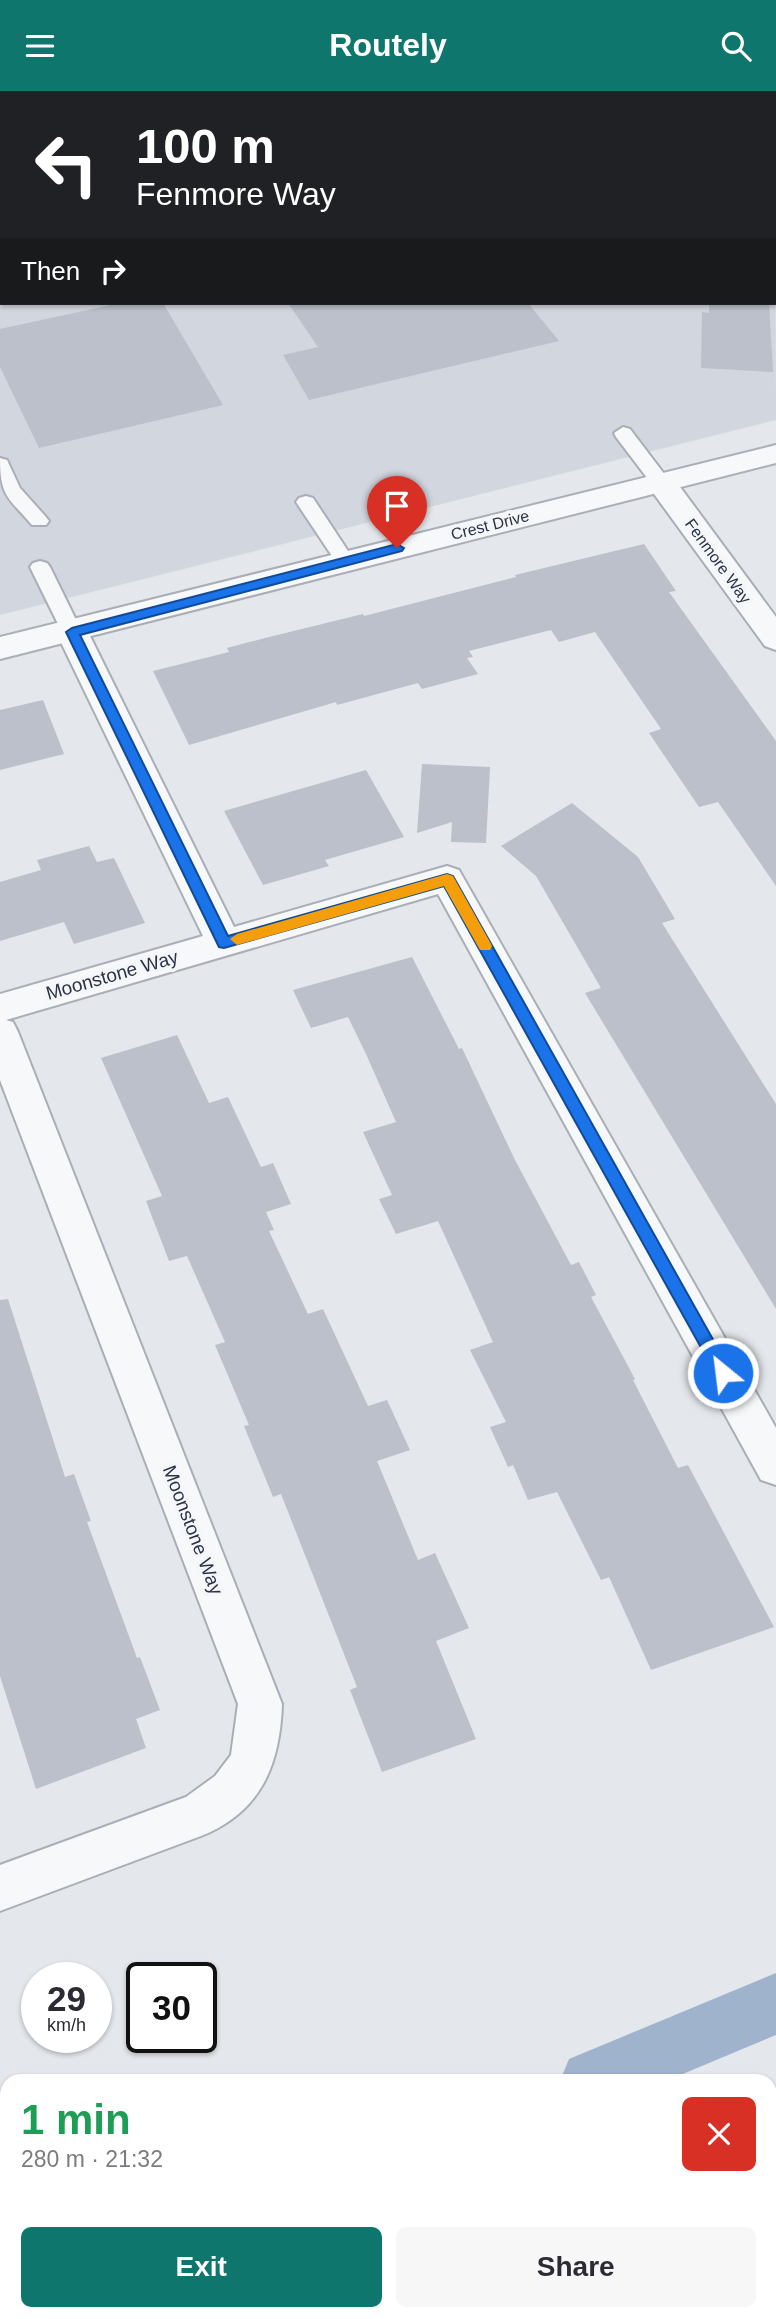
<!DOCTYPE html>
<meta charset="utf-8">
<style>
:root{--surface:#fff;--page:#f7f7f7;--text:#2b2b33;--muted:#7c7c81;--accent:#0f766e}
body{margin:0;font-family:Arial,sans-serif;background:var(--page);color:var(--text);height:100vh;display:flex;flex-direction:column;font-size:26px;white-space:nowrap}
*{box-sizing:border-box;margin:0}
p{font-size:23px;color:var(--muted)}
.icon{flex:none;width:38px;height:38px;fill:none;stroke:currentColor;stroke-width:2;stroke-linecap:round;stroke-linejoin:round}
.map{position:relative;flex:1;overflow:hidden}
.sheet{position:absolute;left:0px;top:1983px;width:777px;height:247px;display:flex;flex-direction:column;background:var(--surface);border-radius:21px 21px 0 0;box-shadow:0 2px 5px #0004}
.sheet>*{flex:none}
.guide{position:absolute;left:0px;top:0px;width:777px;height:214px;box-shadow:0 2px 5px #0004;background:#202124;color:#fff;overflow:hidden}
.speed{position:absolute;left:21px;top:1871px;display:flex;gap:14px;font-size:35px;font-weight:700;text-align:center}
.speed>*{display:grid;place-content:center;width:91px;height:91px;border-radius:50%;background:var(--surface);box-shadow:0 2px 5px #0004;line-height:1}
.speed small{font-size:18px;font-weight:400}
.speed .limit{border:4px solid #111;border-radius:10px;background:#fff;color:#111}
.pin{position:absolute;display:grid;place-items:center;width:60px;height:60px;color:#fff;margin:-72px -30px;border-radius:50% 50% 50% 0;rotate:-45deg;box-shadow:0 0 7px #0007}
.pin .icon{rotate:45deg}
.me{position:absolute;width:77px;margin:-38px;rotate:331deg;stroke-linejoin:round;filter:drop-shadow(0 0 5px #0008)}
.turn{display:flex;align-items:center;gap:24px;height:147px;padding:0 21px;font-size:32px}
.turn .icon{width:91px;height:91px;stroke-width:2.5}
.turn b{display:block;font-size:49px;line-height:60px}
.then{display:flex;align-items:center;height:66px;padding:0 21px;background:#0003;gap:14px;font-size:26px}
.round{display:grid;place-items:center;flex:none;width:74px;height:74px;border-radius:10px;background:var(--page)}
.headline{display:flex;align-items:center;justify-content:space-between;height:119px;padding:0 21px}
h1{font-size:42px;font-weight:800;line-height:52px;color:#1e9e55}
.action{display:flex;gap:14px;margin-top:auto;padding:14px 21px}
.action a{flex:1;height:80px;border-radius:10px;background:var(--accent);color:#fff;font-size:28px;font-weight:800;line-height:80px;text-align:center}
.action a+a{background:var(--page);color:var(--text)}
header{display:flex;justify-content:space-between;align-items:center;height:91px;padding:0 21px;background:var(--accent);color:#fff;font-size:32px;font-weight:800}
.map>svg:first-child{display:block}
.built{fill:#d2d6de}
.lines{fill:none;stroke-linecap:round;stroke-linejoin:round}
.canal{fill:#9fb4cc;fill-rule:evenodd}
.building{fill:#bbc0ca}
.service-casing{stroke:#a9aeb7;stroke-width:4}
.minor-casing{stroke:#a9aeb7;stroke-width:4}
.tertiary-casing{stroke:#a9aeb7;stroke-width:4}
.service{fill:#f7f8fa;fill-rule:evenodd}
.minor{fill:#f7f8fa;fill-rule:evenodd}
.tertiary{fill:#f7f8fa;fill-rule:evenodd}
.route{fill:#1a73e8;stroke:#114b97;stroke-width:2}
.slow{fill:#f59e0b}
.labels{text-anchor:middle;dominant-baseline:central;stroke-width:7;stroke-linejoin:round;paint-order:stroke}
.far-street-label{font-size:16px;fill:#2b3445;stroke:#f4f6f9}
.street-label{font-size:19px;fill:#2b3445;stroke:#f4f6f9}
</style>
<header><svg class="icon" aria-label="menu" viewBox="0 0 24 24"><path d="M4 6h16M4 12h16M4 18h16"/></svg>Routely<svg class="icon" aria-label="search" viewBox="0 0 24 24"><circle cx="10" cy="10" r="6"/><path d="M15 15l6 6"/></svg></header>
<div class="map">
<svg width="776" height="2228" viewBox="0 0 776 2228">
<rect width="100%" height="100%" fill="#e4e7ec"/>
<path class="built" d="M0 0 153 2H2V212H775V50L776 329 0 524Z
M205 0H497L499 2H197Z"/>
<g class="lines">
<path class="canal" d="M776 1882V1944L666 1990H560L569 1968Z
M7 2200V2222H66L63 2228H0V2203Z"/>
</g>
<path class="building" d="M120 212H163L223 314 39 357 0 276V238Z
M288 212H528L559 250 309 309 283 264 318 256Z
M709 212H769L773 281 701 277 702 221 709 222Z
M644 453 676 500 669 501 776 650V795L718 711 699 716 649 642 661 638 595 541 559 551 551 539 469 560 473 566 467 567 478 583 422 598 418 592 337 614 336 611 189 654 153 580 229 561 227 557 265 547 363 523 364 525 516 486 515 484Z
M43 609 64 663 0 679V619Z
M422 673 490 676 486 752 451 751 452 731 417 742Z
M366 679 404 746 325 769 329 775 263 794 224 720Z
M572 712 638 766 675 828 662 832 776 1013V1218L585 902 601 897 536 785 501 755Z
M89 755 97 771 114 767 145 832 74 853 64 831 0 850V791L41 779 37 769Z
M412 866 459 958 462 957 515 1069 571 1174 579 1171 596 1204 591 1206 635 1288 633 1289 678 1377 688 1374 774 1536 651 1579 609 1486 601 1489 557 1401 528 1409 513 1374 508 1376 490 1336 506 1331 470 1259 493 1251 438 1130 396 1143 379 1108 392 1104 363 1041 396 1031 366 963 348 926 311 937 293 899Z
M177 944 209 1012 228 1006 261 1076 273 1072 291 1113 266 1121 274 1139 269 1140 308 1223 323 1218 368 1315 387 1309 410 1359 377 1370 418 1469 435 1462 469 1537 436 1550 476 1648 382 1681 350 1599 357 1596 281 1403 273 1406 244 1335 249 1334 215 1254 225 1251 187 1165 169 1170 146 1110 162 1105 101 967Z
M8 1208 65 1386 74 1383 91 1430 87 1431 137 1567 140 1566 160 1619 136 1628 146 1657 36 1698 0 1585V1209Z"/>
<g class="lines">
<g class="service-casing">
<path id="service" d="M692 0H714L691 2Z
M775 80H776V91H775Z
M623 336 630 338 668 388 670 392 668 396H654L616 346 614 342Z
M0 367 7 369 20 397 46 426 49 430 46 434H32C8 406 0 406 0 367Z
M306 405 313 407 352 466 355 470 352 474H338L296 411 299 407Z
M40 470 47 472 50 476 82 541 79 546H65L62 541 30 476 33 472Z"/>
</g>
<g class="minor-casing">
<path id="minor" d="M765 0H776V10L775 2H763Z
M661 383 672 385 776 526V559L765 555 646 392 650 385Z
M72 531 83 534 88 541 234 836 447 775 459 779 776 1337V1394L761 1389 438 803 6 929 13 931 18 941 282 1613C280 1674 261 1721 201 1745L0 1820V1774L186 1706 215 1685 231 1664 238 1613 0 989V903L203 845 56 541 61 534Z"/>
</g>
<g class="tertiary-casing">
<path id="tertiary" d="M749 0H775L776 2H750Z
M776 354V372L0 568V546Z"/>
</g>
<use href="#service" class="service"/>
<use href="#minor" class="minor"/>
<use href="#tertiary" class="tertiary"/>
</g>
<path class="route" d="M397 453 404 457 402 460 80 544 228 845 447 783 453 785 729 1277 732 1282 729 1287H718L444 795 224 857 219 856 66 541 72 537Z"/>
<path class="slow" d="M447 783 453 785 490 851 492 855 490 859H480L444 795 237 854 230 848 237 843Z"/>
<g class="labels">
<g class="far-street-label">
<text transform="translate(490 434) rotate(-14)">Crest Drive</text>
<text transform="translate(718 470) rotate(54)">Fenmore Way</text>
</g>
<g class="street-label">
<text transform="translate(112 884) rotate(-16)">Moonstone Way</text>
<text transform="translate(193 1439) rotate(69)">Moonstone Way</text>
</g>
</g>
</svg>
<div class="speed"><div>29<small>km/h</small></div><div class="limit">30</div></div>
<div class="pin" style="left:397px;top:457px;background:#d93025"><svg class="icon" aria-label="arrive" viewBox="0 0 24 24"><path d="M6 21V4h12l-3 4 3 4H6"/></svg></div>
<svg class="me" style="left:723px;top:1282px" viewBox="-20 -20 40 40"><circle r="17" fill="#1a73e8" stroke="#fff" stroke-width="3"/><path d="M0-11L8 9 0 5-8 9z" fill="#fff"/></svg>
<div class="guide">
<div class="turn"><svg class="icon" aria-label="left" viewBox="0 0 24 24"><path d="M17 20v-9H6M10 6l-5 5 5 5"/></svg><div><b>100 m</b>Fenmore Way</div></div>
<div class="then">Then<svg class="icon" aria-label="right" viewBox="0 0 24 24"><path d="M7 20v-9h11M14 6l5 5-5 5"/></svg></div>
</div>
<section class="sheet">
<div class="headline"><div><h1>1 min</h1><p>280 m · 21:32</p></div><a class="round" style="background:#d93025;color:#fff"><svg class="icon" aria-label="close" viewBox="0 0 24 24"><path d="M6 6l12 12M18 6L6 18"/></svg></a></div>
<div class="action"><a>Exit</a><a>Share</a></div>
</section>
</div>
